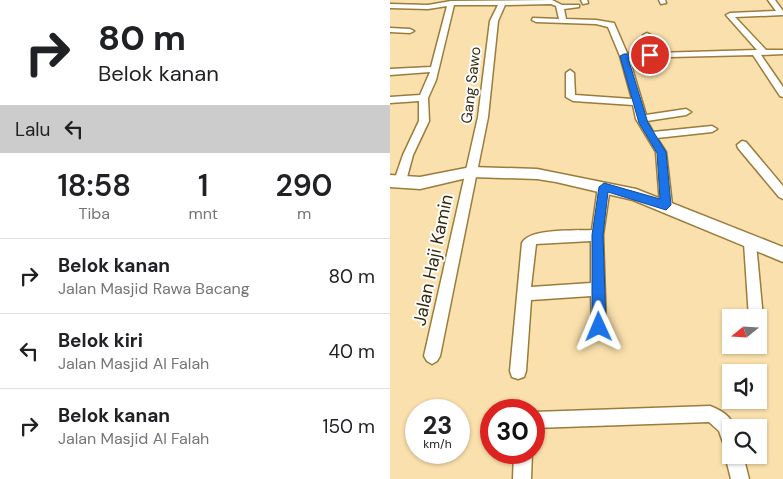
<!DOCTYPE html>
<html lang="id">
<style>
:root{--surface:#fff;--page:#f2f2f2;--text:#202124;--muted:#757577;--line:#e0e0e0}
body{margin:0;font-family:"DM Sans",sans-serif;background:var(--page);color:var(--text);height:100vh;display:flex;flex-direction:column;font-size:19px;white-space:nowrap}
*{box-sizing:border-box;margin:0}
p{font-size:16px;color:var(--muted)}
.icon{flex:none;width:28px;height:28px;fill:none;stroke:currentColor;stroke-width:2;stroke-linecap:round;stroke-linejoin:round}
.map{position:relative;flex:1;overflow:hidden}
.drawer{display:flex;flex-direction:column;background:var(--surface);width:390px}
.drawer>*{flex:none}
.top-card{background:#fff;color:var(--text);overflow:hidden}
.needle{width:32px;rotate:252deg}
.buttons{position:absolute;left:332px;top:309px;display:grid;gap:10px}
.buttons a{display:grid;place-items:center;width:45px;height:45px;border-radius:0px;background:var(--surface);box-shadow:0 1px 4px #0004;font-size:25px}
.speed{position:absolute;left:15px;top:399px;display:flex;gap:10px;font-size:25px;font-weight:700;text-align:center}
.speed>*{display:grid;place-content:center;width:65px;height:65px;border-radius:50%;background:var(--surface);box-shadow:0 1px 4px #0004;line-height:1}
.speed small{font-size:12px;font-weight:400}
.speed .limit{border:8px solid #d22;background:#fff;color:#111}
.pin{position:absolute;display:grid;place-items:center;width:42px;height:42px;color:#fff;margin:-21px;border:2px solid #fff;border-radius:50%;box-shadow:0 1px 5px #0007}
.me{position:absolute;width:55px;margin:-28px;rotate:359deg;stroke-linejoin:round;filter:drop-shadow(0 0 4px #0008)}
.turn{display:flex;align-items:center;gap:18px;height:105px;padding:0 15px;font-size:22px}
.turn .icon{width:65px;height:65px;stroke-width:2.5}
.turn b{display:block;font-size:35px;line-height:42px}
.then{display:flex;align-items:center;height:48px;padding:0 15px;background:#0003;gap:10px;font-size:19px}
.eta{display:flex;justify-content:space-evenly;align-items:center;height:85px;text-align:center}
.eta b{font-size:30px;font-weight:600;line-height:35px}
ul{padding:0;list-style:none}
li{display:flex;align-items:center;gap:15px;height:75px;padding:0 15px;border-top:1px solid var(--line)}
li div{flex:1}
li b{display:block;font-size:19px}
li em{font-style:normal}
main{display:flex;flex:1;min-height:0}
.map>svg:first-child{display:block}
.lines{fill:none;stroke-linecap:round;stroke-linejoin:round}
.minor-casing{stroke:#9a7c3b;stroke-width:3}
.tertiary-casing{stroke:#9a7c3b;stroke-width:3}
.minor{fill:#fff;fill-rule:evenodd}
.tertiary{fill:#fff;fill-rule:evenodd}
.route{fill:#1a73e8;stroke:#114b97}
.labels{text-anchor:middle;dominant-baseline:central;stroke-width:4;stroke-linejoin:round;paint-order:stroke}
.far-street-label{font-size:15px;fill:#35280d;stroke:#fff}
.street-label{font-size:18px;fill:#35280d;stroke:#fff}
</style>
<main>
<section class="drawer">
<div class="top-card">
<div class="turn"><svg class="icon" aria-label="right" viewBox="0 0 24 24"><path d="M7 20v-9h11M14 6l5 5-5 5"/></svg><div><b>80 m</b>Belok kanan</div></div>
<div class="then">Lalu<svg class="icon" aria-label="left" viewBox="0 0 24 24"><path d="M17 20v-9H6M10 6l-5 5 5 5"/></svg></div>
</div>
<div class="eta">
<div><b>18:58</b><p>Tiba</p></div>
<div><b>1</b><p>mnt</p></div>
<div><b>290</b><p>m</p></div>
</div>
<ul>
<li><svg class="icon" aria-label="right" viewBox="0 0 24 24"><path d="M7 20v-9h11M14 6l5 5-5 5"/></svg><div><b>Belok kanan</b><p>Jalan Masjid Rawa Bacang</p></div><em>80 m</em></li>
<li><svg class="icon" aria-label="left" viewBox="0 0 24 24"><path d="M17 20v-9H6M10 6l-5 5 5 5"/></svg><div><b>Belok kiri</b><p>Jalan Masjid Al Falah</p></div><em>40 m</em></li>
<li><svg class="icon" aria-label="right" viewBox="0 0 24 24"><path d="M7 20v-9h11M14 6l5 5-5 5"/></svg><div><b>Belok kanan</b><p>Jalan Masjid Al Falah</p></div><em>150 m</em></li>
</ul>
</section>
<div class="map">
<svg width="393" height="479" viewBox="0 0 393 479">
<rect width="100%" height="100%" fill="#fae0ac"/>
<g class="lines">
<g class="minor-casing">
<path id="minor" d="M162 0 172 5H189V7L174 9 176 19 206 20 224 23 237 53H257L253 35 257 33 261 35 265 53 367 50 336 15 340 13 386 11 378 0H385L393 11V15L345 17 376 50H393V54L371 55 393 87V97L390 96 363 55 239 58 256 115 296 109 301 112 296 115 257 121 263 132 322 126 327 129 322 132 267 138 276 152 282 205 280 208H272L270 205 266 152 246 119 243 105 183 101 176 97V73L180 70 184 73 185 95 242 99 230 56 218 27 206 24 146 22 142 20 143 18 169 19 166 6 161 4 115 5 108 21 98 117 50 356 47 361 42 364 37 361 34 356 88 117 100 21 108 5H64L46 80 38 98 39 121 23 155 16 181 10 185 4 181 13 155 29 121V101L0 103V97L30 95 40 72 0 75V69L41 67 57 6 38 9 0 8V4L38 5 61 1Z
M191 0H197L198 3 193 4Z
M269 0H275L276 3 271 4Z
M0 28 20 29 24 31 20 33 0 32Z
M352 141 356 142 393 186V199L389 197 348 148 347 145Z
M214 183 220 187 213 235 216 327 214 332 209 334 204 332 202 327 201 296 141 300 136 371 134 377 128 379 122 377 120 371 132 243C139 228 186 231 202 230L208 187ZM201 241V283L141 287 146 244Z
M360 238 364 239 366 243 373 318 369 324V318H359L354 243 356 239Z
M320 406C332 411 340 415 345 428H341V455H353L359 479H341L335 455 338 449 335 448 329 431 319 422 144 428V412Z
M124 452H142L141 479H123Z"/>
</g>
<g class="tertiary-casing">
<path id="tertiary" d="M81 167 147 169 246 189 393 247V262L243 200 166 182 147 179 81 177 30 189 0 187V175L30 177Z"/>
</g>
<use href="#minor" class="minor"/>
<use href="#tertiary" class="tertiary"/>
</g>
<path class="route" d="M260 53 263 54V57L238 58 258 123 276 152 281 205 276 210 218 192 213 235 216 327 214 332 209 334 204 332 202 327V235L209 187 214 183 270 199 267 153 249 123 230 56 234 54Z"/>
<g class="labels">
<g class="far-street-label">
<text transform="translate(81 85) rotate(-83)">Gang Sawo</text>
</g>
<g class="street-label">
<text transform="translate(43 260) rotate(-78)">Jalan Haji Kamin</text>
</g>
</g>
</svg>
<div class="buttons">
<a><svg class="needle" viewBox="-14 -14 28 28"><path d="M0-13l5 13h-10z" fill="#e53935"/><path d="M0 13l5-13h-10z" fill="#757577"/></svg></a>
<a><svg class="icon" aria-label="sound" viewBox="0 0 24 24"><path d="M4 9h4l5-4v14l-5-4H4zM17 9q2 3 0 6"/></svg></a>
<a><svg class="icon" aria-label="search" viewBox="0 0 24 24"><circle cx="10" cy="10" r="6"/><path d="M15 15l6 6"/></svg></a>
</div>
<div class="speed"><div>23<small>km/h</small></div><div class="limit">30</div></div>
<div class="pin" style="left:260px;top:55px;background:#d93025"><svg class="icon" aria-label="arrive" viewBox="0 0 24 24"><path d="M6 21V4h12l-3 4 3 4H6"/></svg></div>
<svg class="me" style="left:209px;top:327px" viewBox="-20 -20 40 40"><path d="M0-17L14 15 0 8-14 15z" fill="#1a73e8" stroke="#fff" stroke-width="4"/></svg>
</div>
</main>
